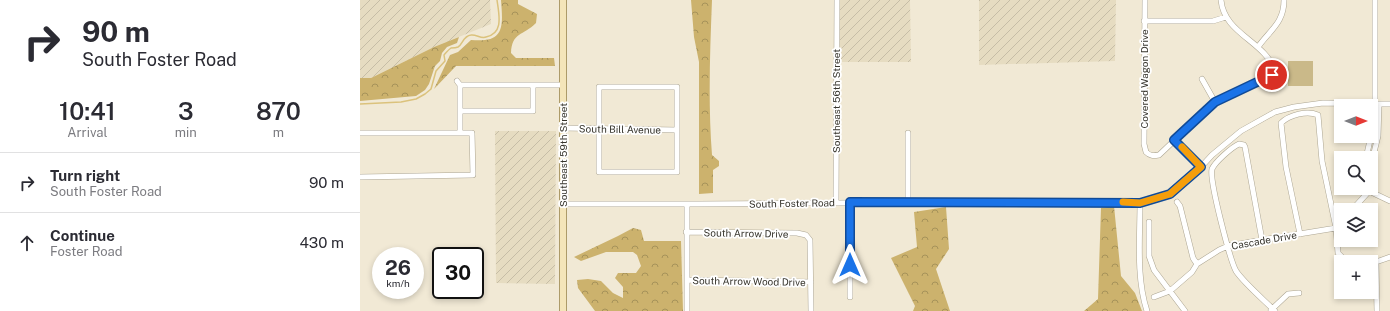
<!DOCTYPE html>
<style>
:root{--surface:#fff;--page:#f7f7f7;--text:#2b2b33;--muted:#7c7c81;--line:#e1e1e2}
body{margin:0;font-family:"Public Sans",sans-serif;background:var(--page);color:var(--text);height:100vh;display:flex;flex-direction:column;font-size:15px;white-space:nowrap}
*{box-sizing:border-box;margin:0}
p{font-size:13px;color:var(--muted)}
.icon{flex:none;width:22px;height:22px;fill:none;stroke:currentColor;stroke-width:2;stroke-linecap:round;stroke-linejoin:round}
.map{position:relative;flex:1;overflow:hidden}
.panel{display:flex;flex-direction:column;background:var(--surface);width:360px}
.panel>*{flex:none}
.hud{background:#fff;color:var(--text);overflow:hidden}
.needle{width:26px;rotate:90deg}
.controls{position:absolute;left:974px;top:99px;display:grid;gap:8px}
.controls a{display:grid;place-items:center;width:44px;height:44px;border-radius:0px;background:var(--surface);box-shadow:0 2px 6px #0003;font-size:20px}
.speed{position:absolute;left:12px;top:247px;display:flex;gap:8px;font-size:20px;font-weight:700;text-align:center}
.speed>*{display:grid;place-content:center;width:52px;height:52px;border-radius:50%;background:var(--surface);box-shadow:0 2px 6px #0003;line-height:1}
.speed small{font-size:10px;font-weight:400}
.speed .limit{border:2px solid #111;border-radius:6px;background:#fff;color:#111}
.pin{position:absolute;display:grid;place-items:center;width:34px;height:34px;color:#fff;margin:-17px;border:2px solid #fff;border-radius:50%;box-shadow:0 1px 4px #0007}
.me{position:absolute;width:44px;margin:-22px;rotate:0deg;stroke-linejoin:round;filter:drop-shadow(0 0 3px #0008)}
.turn{display:flex;align-items:center;gap:14px;height:84px;padding:0 16px;font-size:18px}
.turn .icon{width:52px;height:52px;stroke-width:2.5}
.turn b{display:block;font-size:28px;line-height:34px}
.eta{display:flex;justify-content:space-evenly;align-items:center;height:68px;text-align:center}
.eta b{font-size:24px;font-weight:600;line-height:28px}
ul{padding:0;list-style:none}
li{display:flex;align-items:center;gap:12px;height:60px;padding:0 16px;border-top:1px solid var(--line)}
li div{flex:1}
li b{display:block;font-size:15px}
li em{font-style:normal}
main{display:flex;flex:1;min-height:0}
.map>svg:first-child{display:block}
.industrial{fill:url(#industrial-furrows)}
.grass{fill:#cab989}
.forest{fill:url(#forest-crowns)}
.lines{fill:none;stroke-linecap:round;stroke-linejoin:round}
.stream{stroke:#dbc27c;stroke-width:1.5}
.minor-casing{stroke:#aca592;stroke-width:6}
.major-casing{stroke:#ad9b69;stroke-width:8}
.minor{stroke:#fff;stroke-width:5}
.major{stroke:#f4e5b9;stroke-width:6}
.route-casing{stroke:#114b97;stroke-width:10}
.route{stroke:#1a73e8;stroke-width:7}
.slow{stroke:#f59e0b;stroke-width:7}
.labels{text-anchor:middle;dominant-baseline:central;stroke-width:3.5;stroke-linejoin:round;paint-order:stroke}
.street-label{font-size:10px;fill:#36342c;stroke:#fff}
</style>
<main>
<section class="panel">
<div class="hud">
<div class="turn"><svg class="icon" aria-label="right" viewBox="0 0 24 24"><path d="M7 20v-9h11M14 6l5 5-5 5"/></svg><div><b>90 m</b>South Foster Road</div></div>
</div>
<div class="eta">
<div><b>10:41</b><p>Arrival</p></div>
<div><b>3</b><p>min</p></div>
<div><b>870</b><p>m</p></div>
</div>
<ul>
<li><svg class="icon" aria-label="right" viewBox="0 0 24 24"><path d="M7 20v-9h11M14 6l5 5-5 5"/></svg><div><b>Turn right</b><p>South Foster Road</p></div><em>90 m</em></li>
<li><svg class="icon" aria-label="ahead" viewBox="0 0 24 24"><path d="M12 20V5M6 11l6-6 6 6"/></svg><div><b>Continue</b><p>Foster Road</p></div><em>430 m</em></li>
</ul>
</section>
<div class="map">
<svg width="1030" height="311" viewBox="0 0 1030 311">
<defs>
<pattern id="industrial-furrows" width="10" height="10" patternUnits="userSpaceOnUse"><rect width="10" height="10" fill="#e6dcc1"/><path d="M-1 1l2-2M0 10L10 0M9 11l2-2" fill="none" stroke="#c6bda6"/></pattern>
<pattern id="forest-crowns" width="20" height="18" patternUnits="userSpaceOnUse"><rect width="20" height="18" fill="#ccb26d"/><path d="M2 6a3 3 0 1 1 6 0M12 15a3 3 0 1 1 6 0" fill="none" stroke="#a6925a"/></pattern>
</defs>
<rect width="100%" height="100%" fill="#f1e9d5"/>
<path class="industrial" d="M0 0H130L131 24 74 47 11 78H0Z
M480 0H550L551 62H480Z
M619 0H756L755 61 619 65Z
M135 131H196L195 284 136 283Z"/>
<path class="grass" d="M928 61H953V86H928Z"/>
<path class="forest" d="M141 0H158V4L177 14 176 23C163 36 152 32 151 53L156 58H194L195 66H96L74 89 90 55 98 52 111 40C145 43 143 27 141 0Z
M331 0H352C350 52 348 103 352 155L359 161V166L353 170V193L339 194V62L334 37Z
M99 37 97 43 87 47 82 53 80 61 75 66 69 84 65 90 56 96 0 101V78H11L74 47Z
M754 206 761 276 775 293 782 311H724L738 299 741 208Z
M586 207 589 249 576 269 590 311H553L555 306 531 258 557 247 554 212Z
M273 228 281 230 284 241H321L323 311H235L218 288 217 280 228 279 241 281 253 293 263 298V287L255 278 258 273H276L281 266 277 255 273 252H246L221 261 214 257 258 236Z"/>
<g class="lines">
<path class="stream" d="M0 104 41 102 56 99 65 94 71 89 76 71 85 61 84 55C86 53 88 50 91 48 93 48 96 48 98 47 103 44 103 36 111 35 116 34 121 39 126 37 144 33 139 15 137 0"/>
<g class="minor-casing">
<path id="minor" d="M785 0 784 144 786 152C790 156 793 156 799 155L855 102 913 75 915 71C905 41 864 34 861 0
M1015 0V104
M784 21H853L866 17
M898 47C910 30 924 23 924 0
M842 79 855 102
M97 81 100 85H203
M100 85V133
M239 87H317V172H239Z
M100 111H173V85
M203 128 317 130
M0 133H112L113 175 0 177
M548 133V203
M1011 135 1012 103
M814 140 841 167
M1006 158 1011 136
M1011 165 1018 136 1019 104
M1005 188 1009 191 1030 201
M476 202 477 0
M490 202V297
M817 202 820 206 833 258 837 264
M780 203C780 237 776 278 787 311
M203 204C396 205 588 200 780 203L810 194 841 167 852 155 881 131 915 112 934 107 963 103 1030 104
M327 205V311
M992 210 1012 188 1011 179
M789 222V256L794 270 825 311
M326 232 437 233 446 235 450 240 451 311
M940 234 926 167 921 123C929 115 947 110 958 115L962 161 976 228 978 253 983 258 1016 262 1030 257
M902 240 885 147 884 145 879 144C872 147 855 162 852 169 849 180 870 260 876 271 884 283 904 300 915 311
M1016 262 1017 311
M327 280 451 282
M794 297 810 291 832 272 837 264 859 250 868 246 902 240 976 228 981 223
M911 310 928 294 939 293"/>
</g>
<g class="major-casing">
<path id="major" d="M203 0V311"/>
</g>
<use href="#minor" class="minor"/>
<use href="#major" class="major"/>
</g>
<g class="lines">
<g class="route-casing">
<path id="route" d="M490 265V202L780 203 810 194 841 167 814 140 855 102 912 75"/>
</g>
<use href="#route" class="route"/>
<path class="slow" d="M763 202 780 203 810 194 841 167 822 147"/>
</g>
<g class="labels">
<g class="street-label">
<text transform="translate(784 79) rotate(-90)">Covered Wagon Drive</text>
<text transform="translate(476 101) rotate(-90)">Southeast 56th Street</text>
<text transform="translate(260 129) rotate(1)">South Bill Avenue</text>
<text transform="translate(203 155) rotate(-90)">Southeast 59th Street</text>
<text transform="translate(432 203) rotate(-1)">South Foster Road</text>
<text transform="translate(386 233) rotate(1)">South Arrow Drive</text>
<text transform="translate(904 240) rotate(-10)">Cascade Drive</text>
<text transform="translate(389 281) rotate(1)">South Arrow Wood Drive</text>
</g>
</g>
</svg>
<div class="controls">
<a><svg class="needle" viewBox="-14 -14 28 28"><path d="M0-13l5 13h-10z" fill="#e53935"/><path d="M0 13l5-13h-10z" fill="#7c7c81"/></svg></a>
<a><svg class="icon" aria-label="search" viewBox="0 0 24 24"><circle cx="10" cy="10" r="6"/><path d="M15 15l6 6"/></svg></a>
<a><svg class="icon" aria-label="layers" viewBox="0 0 24 24"><path d="M12 4l9 5-9 5-9-5zM3 14l9 5 9-5"/></svg></a>
<a>+</a>
</div>
<div class="speed"><div>26<small>km/h</small></div><div class="limit">30</div></div>
<div class="pin" style="left:912px;top:75px;background:#d93025"><svg class="icon" aria-label="arrive" viewBox="0 0 24 24"><path d="M6 21V4h12l-3 4 3 4H6"/></svg></div>
<svg class="me" style="left:490px;top:265px" viewBox="-20 -20 40 40"><path d="M0-17L14 15 0 8-14 15z" fill="#1a73e8" stroke="#fff" stroke-width="4"/></svg>
</div>
</main>
